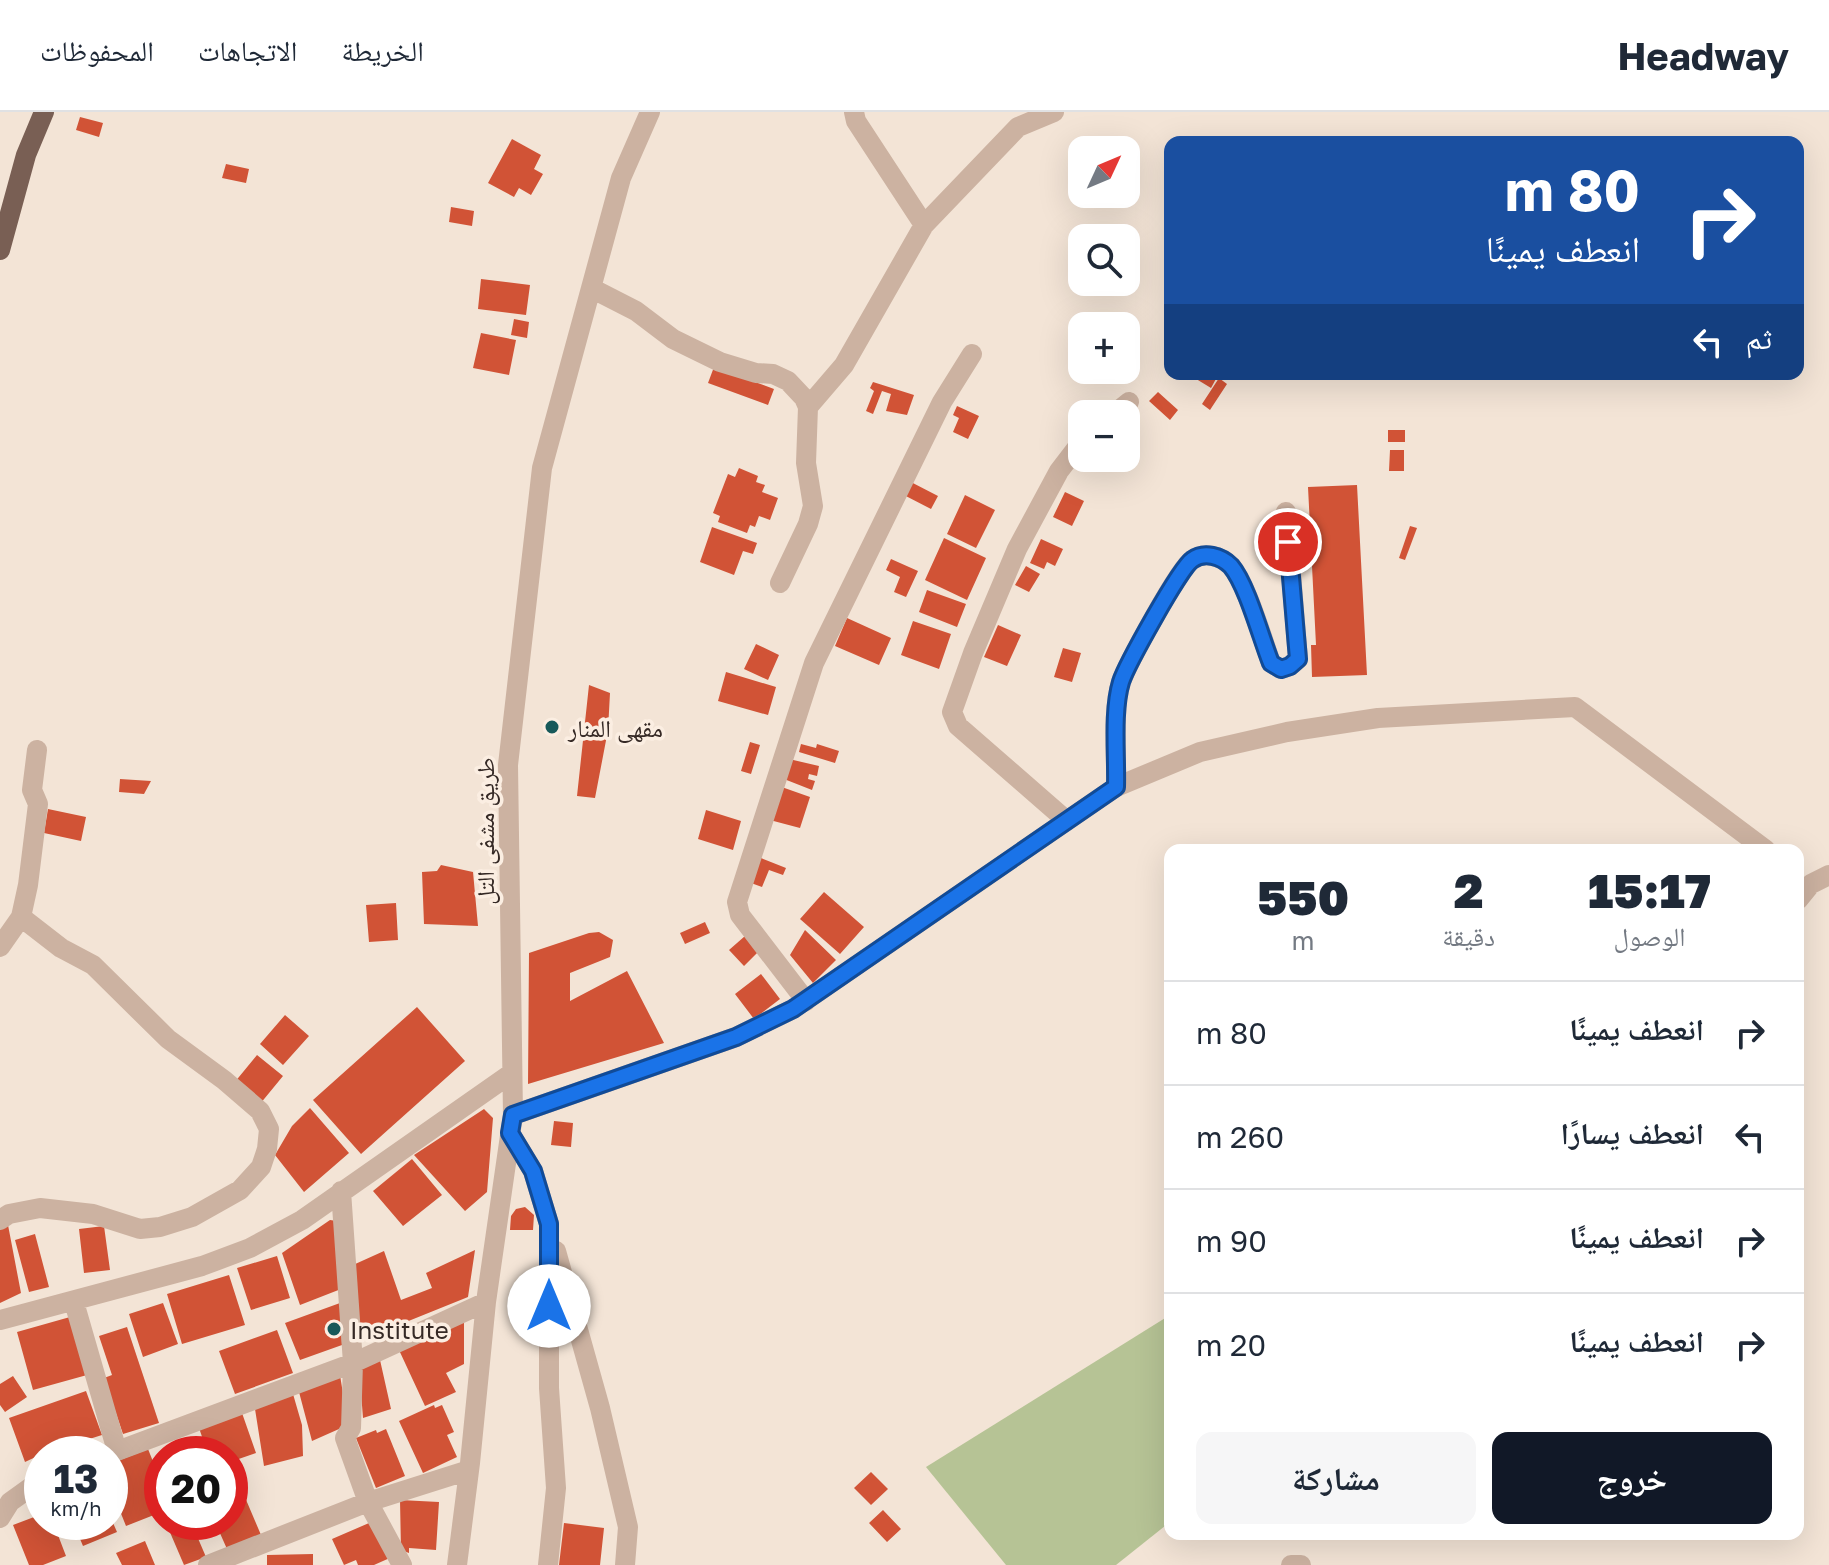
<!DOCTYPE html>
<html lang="ar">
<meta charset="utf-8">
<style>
:root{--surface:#fff;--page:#f6f6f7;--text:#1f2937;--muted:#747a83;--line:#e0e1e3;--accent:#111827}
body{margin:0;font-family:"Golos Text","Noto Naskh Arabic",sans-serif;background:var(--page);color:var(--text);direction:rtl;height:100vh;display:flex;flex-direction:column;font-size:30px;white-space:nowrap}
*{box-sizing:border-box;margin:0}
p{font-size:26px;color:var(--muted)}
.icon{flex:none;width:44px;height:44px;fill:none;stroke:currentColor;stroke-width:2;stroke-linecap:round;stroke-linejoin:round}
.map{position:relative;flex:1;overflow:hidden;direction:ltr}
.panel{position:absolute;left:1164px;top:732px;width:640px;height:696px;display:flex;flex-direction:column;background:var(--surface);border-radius:16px;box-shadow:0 8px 32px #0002;direction:rtl}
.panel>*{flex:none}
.banner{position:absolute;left:1164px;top:24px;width:640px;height:244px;border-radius:16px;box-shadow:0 8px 32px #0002;direction:rtl;background:#1a4fa0;color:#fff;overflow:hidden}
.needle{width:52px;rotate:46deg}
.tools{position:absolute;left:1068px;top:24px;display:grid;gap:16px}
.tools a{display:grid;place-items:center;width:72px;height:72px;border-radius:16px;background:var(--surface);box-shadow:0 8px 32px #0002;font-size:40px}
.speed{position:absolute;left:24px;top:1324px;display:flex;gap:16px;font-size:40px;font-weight:700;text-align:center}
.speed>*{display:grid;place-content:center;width:104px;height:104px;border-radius:50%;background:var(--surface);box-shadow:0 8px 32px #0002;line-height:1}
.speed small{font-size:20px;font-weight:400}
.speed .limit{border:12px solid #d22;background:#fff;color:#111}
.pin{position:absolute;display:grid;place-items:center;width:68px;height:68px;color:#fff;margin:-34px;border:4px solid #fff;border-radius:50%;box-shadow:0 2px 8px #0007}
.me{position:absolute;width:88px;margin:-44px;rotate:0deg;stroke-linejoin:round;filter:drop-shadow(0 0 6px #0008)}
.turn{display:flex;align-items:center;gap:28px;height:168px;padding:0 32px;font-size:36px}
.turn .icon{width:104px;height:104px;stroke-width:2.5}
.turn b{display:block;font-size:56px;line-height:68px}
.then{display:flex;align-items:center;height:76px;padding:0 32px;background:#0003;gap:16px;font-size:30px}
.eta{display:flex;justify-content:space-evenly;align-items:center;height:136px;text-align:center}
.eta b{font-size:48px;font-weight:800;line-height:56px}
.cta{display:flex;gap:16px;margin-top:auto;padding:16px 32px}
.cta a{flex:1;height:92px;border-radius:16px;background:var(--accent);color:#fff;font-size:32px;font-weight:800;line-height:92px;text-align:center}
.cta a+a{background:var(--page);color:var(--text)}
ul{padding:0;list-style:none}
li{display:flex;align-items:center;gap:24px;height:104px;padding:0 32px;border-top:2px solid var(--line)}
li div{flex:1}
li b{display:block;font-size:30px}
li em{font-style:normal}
header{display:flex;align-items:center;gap:48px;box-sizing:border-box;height:112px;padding:0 40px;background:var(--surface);border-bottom:2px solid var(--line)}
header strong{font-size:38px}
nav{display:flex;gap:44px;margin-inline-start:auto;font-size:28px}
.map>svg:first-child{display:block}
.green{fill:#b6c395}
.building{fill:#d15336}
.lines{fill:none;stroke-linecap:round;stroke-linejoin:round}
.minor{stroke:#ccb2a1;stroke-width:20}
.major{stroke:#795f54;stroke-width:20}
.route-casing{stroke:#114b97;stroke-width:20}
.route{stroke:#1a73e8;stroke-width:14}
.poi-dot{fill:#17595a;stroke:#fbeee2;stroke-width:3}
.labels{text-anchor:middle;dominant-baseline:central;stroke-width:7;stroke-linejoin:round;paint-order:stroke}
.poi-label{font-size:24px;fill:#352925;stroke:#fbeee2;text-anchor:start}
.street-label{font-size:24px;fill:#352925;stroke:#fbeee2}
</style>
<header>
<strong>Headway</strong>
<nav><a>الخريطة</a><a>الاتجاهات</a><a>المحفوظات</a></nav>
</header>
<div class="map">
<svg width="1829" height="1453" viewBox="0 0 1829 1453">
<rect width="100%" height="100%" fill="#f3e4d6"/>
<path class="green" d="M1170 1203V1410L1116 1453H1006L926 1355Z"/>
<path class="building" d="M80 5 103 11 99 25 76 18Z
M512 27 541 43 534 57 543 62 531 83 519 76 514 85 488 71Z
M226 52 249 57 246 71 222 66Z
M451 95 474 99 472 114 449 110Z
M481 167 530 173 526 203 478 197Z
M514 207 529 210 527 226 511 223Z
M481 221 516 228 509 263 473 256Z
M714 255 774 277 768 293 708 271Z
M1188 262H1213L1217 265 1211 276Z
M1219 266 1227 272 1210 298 1202 292Z
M873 270 914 283 907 303 886 299 891 282 882 279 873 302 866 299 874 279 870 276Z
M1158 280 1178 298 1170 308 1149 289Z
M957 294 979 304 968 327 953 320 959 306 953 303Z
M1388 318H1405V330H1388Z
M1390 338H1404V359H1389Z
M739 356 758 364 756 370 765 373 762 380 778 386 770 408 759 404 755 415 750 413 747 421 718 410 720 404 713 401 728 362 735 365Z
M907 368 938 384 931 397 900 381Z
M1357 373 1367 563 1312 565 1311 533H1316L1308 375Z
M1065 380 1084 389 1072 414 1053 405Z
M965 383 995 398 976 436 947 422Z
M1410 414 1417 416 1405 448 1399 446Z
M712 415 757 431 753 442 743 439 734 463 700 450Z
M944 426 986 446 967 488 925 468Z
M1041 427 1063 437 1055 454 1047 450 1044 457 1030 451Z
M891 447 918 459 906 485 894 480 900 465 886 458Z
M1026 454 1040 462 1029 480 1015 473Z
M927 478 966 492 957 515 919 500Z
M847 506 891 526 879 553 835 534Z
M913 509 951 522 939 557 901 543Z
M998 513 1021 523 1007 554 984 545Z
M756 532 779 543 768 568 744 557Z
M1063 536 1081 541 1072 570 1054 565Z
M726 560 776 575 768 603 718 589Z
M589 573 610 581 608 618 595 686 577 684Z
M750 630 760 633 751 662 741 659Z
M801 632 816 636 817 632 839 639 835 651 799 640Z
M789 647 819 654 817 664 809 662 808 667 815 669 812 678 784 667Z
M120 667 151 669 144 682 119 680Z
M776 673 810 685 800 716 766 707Z
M48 697 86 705 81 729 44 721Z
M706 698 741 709 733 738 698 727Z
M761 746 786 756 783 763 769 758 762 775 751 771Z
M441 753 473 760 478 814 424 812 422 760 437 759Z
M824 780 864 815 840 842 800 807Z
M396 791 398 828 369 830 366 793Z
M705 810 710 821 685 832 680 821Z
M805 818 836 848 813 871 790 843Z
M599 820 613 828 610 845 570 861V889L627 859 664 931 528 972 529 841 589 821Z
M745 824 759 839 744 854 729 838Z
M761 862 780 887 754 907 735 882Z
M417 895 465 949 361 1042 313 988Z
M285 903 309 924 283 953 260 932Z
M257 943 283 964 260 992 234 971Z
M310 996 349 1041 304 1080 275 1043 292 1014Z
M484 997 493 1006 487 1080 465 1099 414 1043Z
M554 1009 573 1011 571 1035 551 1033Z
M412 1047 442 1083 403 1114 373 1079Z
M525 1095 534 1103 533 1118H510L511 1104 516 1097Z
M330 1108 343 1110 341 1177 300 1193 282 1141Z
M8 1113 21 1181 0 1191V1118Z
M104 1114 110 1158 84 1161 79 1117Z
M35 1122 49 1175 29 1180 15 1128Z
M475 1138 468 1185 354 1231 353 1153 384 1139 401 1188 432 1176 426 1161Z
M277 1144 290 1186 251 1198 237 1156Z
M229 1163 245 1213 182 1232 167 1182Z
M163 1191 178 1232 143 1245 129 1202Z
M340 1191 342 1233 300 1248 285 1211Z
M70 1205 87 1263 33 1278 17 1220Z
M464 1209V1252L446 1261 456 1280 425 1294 399 1238Z
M127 1215 159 1311 123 1322 104 1266 112 1263 99 1224Z
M277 1218 293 1261 235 1282 219 1239Z
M380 1248 391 1297 363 1306 359 1255Z
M340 1263 348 1313 312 1329 299 1280Z
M13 1264 27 1285 5 1300 0 1293V1272Z
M86 1279 102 1323 42 1342 25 1350 9 1306Z
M293 1282 302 1313 303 1344 264 1354 255 1297Z
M434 1293 435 1296 442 1293 454 1320 447 1323 457 1345 423 1361 399 1309Z
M242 1301 256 1341 230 1350V1342H208L199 1316Z
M386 1317 405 1364 376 1376 356 1326 376 1318 377 1321Z
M187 1331 190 1342H162V1340Z
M148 1337 162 1372V1388L155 1391 159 1401 126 1414 110 1374V1352Z
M871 1360 888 1377 871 1393 854 1376Z
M244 1383 261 1423 227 1437 215 1410H230V1389Z
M400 1388 439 1390 436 1438 409 1436V1441L401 1438Z
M883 1398 901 1417 887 1430 869 1411Z
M42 1402V1410H53L66 1444 43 1453H29L13 1413Z
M110 1404 117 1420 83 1434 73 1410H110Z
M376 1408 392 1445 374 1453H358L356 1448 344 1453 332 1427Z
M187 1410H191L206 1445 184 1453 169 1418Z
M564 1411 604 1416 600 1453H559Z
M145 1429 155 1453H122L116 1441Z
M313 1442V1453H267V1443Z"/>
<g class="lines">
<path class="minor" d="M854 0 856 9 924 113
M591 176 636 199 673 227 720 250 756 261 773 262 788 269 804 286 808 295 806 351 813 394 808 412 780 471
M808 295 844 253 924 113 1018 15 1054 0
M1114 302 1129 290
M1116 675C1117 644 1112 600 1121 570 1127 553 1179 456 1192 448 1204 439 1221 444 1231 454 1247 473 1262 526 1271 551L1281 557 1290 554 1298 547 1286 400
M1067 709 958 614 952 600 973 541 1017 437 1059 359 1082 329
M1798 788 1811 772 1829 763
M0 835 21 805 28 773 38 692 32 678 37 638
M806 889 740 803 737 790 814 551 942 290 972 242
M513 1003 736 925 793 897 1116 675 1200 640 1287 620 1378 606 1575 595 1766 738
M510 1021 533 1059 549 1112V1276L556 1376 548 1453
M341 1079 353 1251 351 1316 345 1326 368 1390 402 1453
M0 1108 9 1102 40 1096 93 1102 140 1117 160 1115 192 1105 240 1078 261 1055 267 1037 269 1017 260 999 224 968 168 927 93 853 61 836 21 805
M556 1139 600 1296 628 1415 625 1453
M74 1190 117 1339
M0 1208 202 1154 250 1136 302 1108 512 961
M109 1342 353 1251 486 1190
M0 1406 10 1390 42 1367
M208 1453 368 1390 469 1358
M457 1453 470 1351 486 1190 513 1003 508 653 542 356 621 66 650 0
M1291 1453H1301"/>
<path class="major" d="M0 138 26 43 44 0"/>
</g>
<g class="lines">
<g class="route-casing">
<path id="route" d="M549 1194V1112L533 1059 510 1021 513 1003 736 925 793 897 1116 675C1117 644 1112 600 1121 570 1126 554 1180 456 1192 448 1204 439 1221 444 1231 454 1247 473 1261 526 1271 551L1281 557 1290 554 1298 547 1288 430"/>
</g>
<use href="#route" class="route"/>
</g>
<g class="poi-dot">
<circle cx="552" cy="615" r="8"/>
<circle cx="334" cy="1217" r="8"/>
</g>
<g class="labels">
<g class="poi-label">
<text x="568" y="615">مقهى المنار</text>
<text x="350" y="1217">Institute</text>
</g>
<g class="street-label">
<text transform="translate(484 719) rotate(-90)">طريق مشفى التل</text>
</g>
</g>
</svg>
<div class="tools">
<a><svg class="needle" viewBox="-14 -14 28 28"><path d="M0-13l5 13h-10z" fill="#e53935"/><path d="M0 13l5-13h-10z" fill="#747a83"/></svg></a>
<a><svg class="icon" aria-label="search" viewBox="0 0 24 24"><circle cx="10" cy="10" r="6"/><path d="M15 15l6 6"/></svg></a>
<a>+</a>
<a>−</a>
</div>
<div class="speed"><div>13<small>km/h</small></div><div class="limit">20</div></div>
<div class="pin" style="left:1288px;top:430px;background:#d93025"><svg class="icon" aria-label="arrive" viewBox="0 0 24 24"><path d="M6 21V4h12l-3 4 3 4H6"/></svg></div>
<svg class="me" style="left:549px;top:1194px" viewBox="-20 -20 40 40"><circle r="19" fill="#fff"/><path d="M0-13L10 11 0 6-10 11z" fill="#1a73e8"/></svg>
<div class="banner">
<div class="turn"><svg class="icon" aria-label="right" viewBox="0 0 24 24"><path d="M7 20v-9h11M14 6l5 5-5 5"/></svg><div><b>80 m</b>انعطف يمينًا</div></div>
<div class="then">ثم<svg class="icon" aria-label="left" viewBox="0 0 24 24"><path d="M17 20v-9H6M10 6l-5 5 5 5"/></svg></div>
</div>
<section class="panel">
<div class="eta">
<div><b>15:17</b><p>الوصول</p></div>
<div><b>2</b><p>دقيقة</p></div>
<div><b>550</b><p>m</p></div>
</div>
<ul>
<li><svg class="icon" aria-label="right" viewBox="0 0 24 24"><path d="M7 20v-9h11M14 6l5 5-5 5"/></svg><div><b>انعطف يمينًا</b></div><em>80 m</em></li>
<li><svg class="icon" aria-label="left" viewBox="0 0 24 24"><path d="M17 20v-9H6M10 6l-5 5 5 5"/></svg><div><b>انعطف يسارًا</b></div><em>260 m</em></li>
<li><svg class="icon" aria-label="right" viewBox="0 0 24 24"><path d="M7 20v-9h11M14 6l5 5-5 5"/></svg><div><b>انعطف يمينًا</b></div><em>90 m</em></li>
<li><svg class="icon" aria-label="right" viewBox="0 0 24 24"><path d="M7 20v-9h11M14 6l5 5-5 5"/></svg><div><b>انعطف يمينًا</b></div><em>20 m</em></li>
</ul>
<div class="cta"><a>خروج</a><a>مشاركة</a></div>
</section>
</div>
